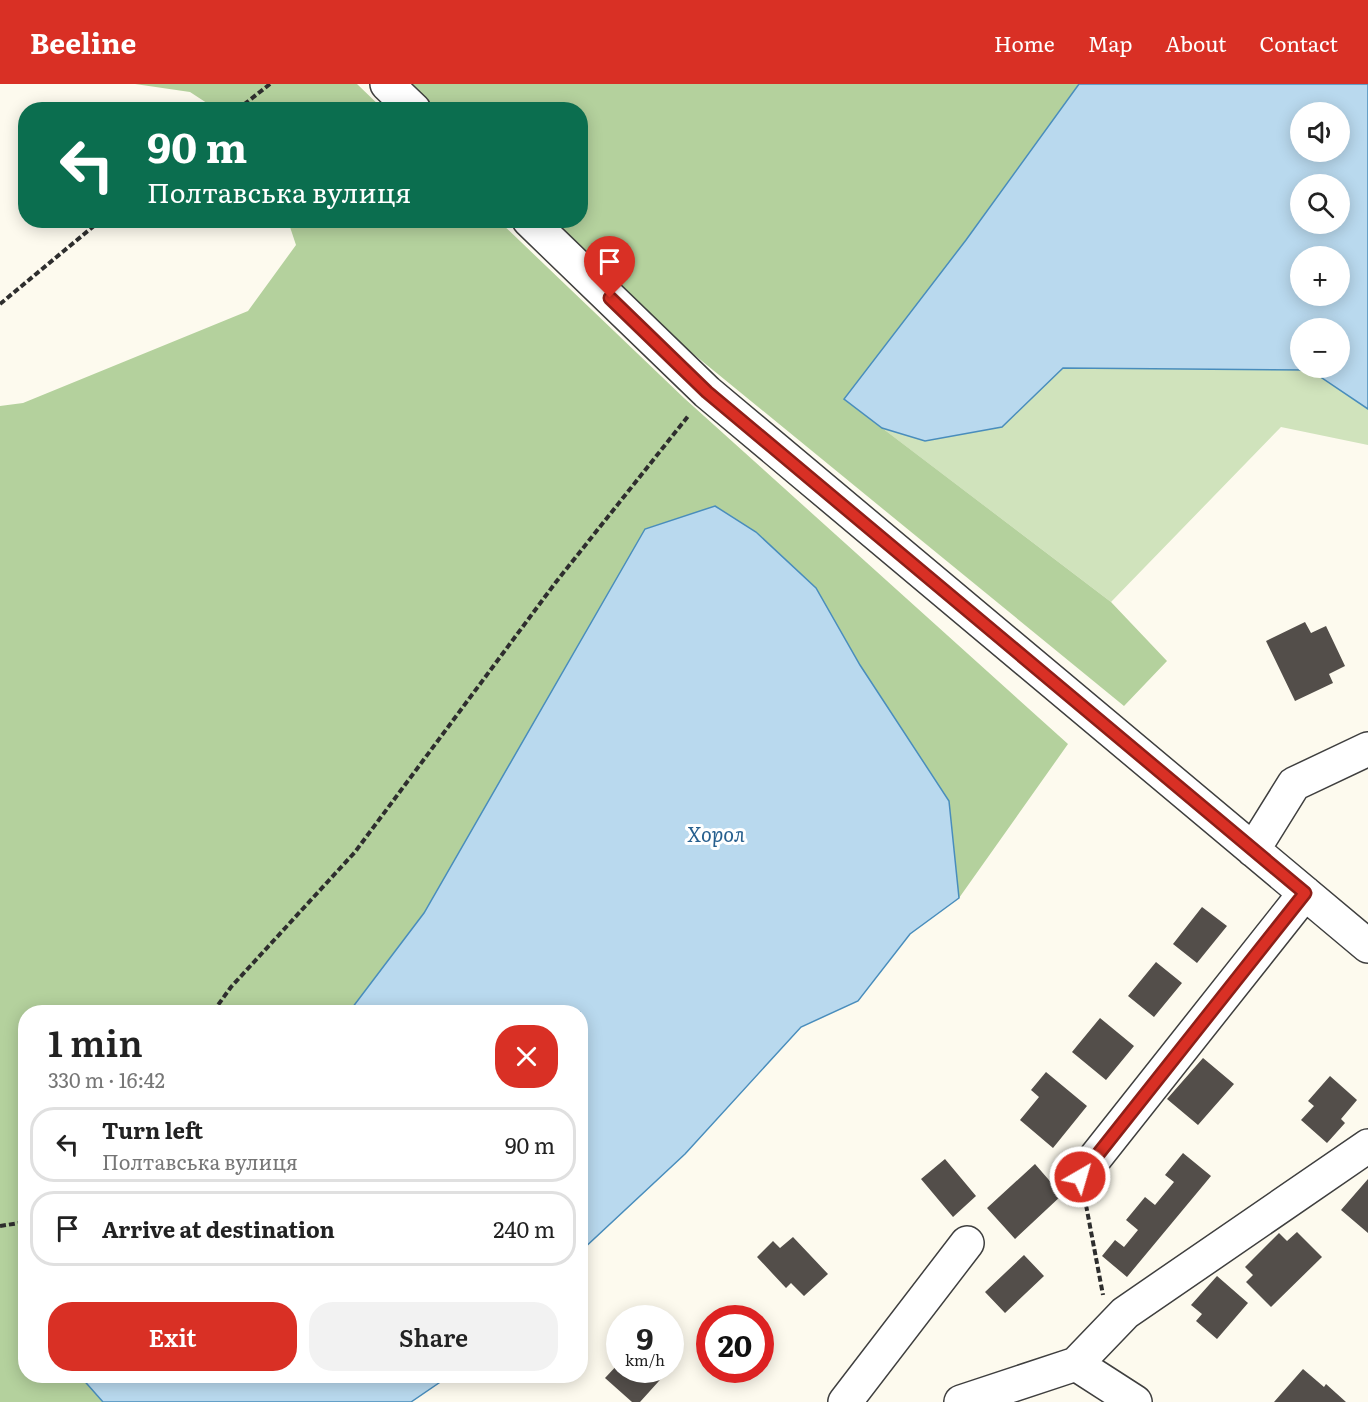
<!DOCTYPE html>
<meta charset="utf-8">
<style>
:root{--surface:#fff;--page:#f2f2f2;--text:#222;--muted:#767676;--line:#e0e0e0;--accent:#d93025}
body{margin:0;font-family:Literata,serif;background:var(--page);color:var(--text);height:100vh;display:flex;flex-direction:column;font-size:22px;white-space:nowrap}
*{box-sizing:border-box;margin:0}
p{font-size:20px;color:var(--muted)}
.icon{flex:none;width:33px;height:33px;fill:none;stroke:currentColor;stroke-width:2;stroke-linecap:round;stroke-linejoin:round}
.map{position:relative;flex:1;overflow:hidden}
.sheet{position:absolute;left:18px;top:921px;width:570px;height:378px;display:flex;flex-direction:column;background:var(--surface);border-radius:24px;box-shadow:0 3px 15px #0003}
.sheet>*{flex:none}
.guide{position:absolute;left:18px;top:18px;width:570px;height:126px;border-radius:24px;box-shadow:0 3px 15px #0003;background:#0b6e4f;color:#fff;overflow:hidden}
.controls{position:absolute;left:1290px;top:18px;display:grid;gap:12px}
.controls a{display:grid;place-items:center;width:60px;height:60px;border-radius:50%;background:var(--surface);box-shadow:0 3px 15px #0003;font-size:30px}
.speed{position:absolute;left:606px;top:1221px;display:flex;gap:12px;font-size:30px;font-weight:700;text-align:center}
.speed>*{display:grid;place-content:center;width:78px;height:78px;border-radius:50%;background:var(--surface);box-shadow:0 3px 15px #0003;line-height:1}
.speed small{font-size:15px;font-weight:400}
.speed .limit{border:9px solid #d22;background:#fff;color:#111}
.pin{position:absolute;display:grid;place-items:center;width:51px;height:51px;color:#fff;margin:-62px -26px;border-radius:50% 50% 50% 0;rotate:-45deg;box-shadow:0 0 6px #0007}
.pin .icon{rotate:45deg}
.me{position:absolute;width:66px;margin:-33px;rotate:38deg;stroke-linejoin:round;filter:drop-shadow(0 0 4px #0008)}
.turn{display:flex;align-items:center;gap:21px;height:126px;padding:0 30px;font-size:27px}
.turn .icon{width:78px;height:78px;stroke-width:2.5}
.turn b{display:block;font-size:42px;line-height:51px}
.round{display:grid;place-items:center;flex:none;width:63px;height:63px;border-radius:24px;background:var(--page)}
.overview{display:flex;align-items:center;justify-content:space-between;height:102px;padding:0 30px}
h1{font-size:36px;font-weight:600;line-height:45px}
.cta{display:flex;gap:12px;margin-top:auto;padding:12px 30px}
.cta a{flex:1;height:69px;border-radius:24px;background:var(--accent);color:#fff;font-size:24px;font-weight:600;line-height:69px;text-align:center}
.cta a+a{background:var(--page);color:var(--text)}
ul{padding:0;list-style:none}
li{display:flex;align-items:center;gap:18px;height:75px;margin:0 12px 9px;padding:0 18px;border:3px solid var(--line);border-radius:24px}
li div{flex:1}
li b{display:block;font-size:22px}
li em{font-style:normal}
header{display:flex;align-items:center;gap:36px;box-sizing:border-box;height:84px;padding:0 30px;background:var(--accent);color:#fff}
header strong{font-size:28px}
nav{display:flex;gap:33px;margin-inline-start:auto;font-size:21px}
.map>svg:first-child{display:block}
.green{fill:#d0e3bc}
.forest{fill:#b4d19d}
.water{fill:#b9d9ee;stroke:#498dbc;stroke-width:1.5;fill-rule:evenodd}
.building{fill:#534e4a}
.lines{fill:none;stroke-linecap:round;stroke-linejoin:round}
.minor-casing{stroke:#3f3f3f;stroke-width:36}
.path{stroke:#2e2e2e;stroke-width:4;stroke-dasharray:6 3;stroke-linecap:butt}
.minor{stroke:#fff;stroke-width:33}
.route-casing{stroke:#8d1f18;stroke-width:15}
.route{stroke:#d93025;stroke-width:10}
.labels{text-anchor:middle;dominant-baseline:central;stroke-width:6;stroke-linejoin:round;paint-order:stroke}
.water-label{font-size:20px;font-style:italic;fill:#265f8e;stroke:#fff}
</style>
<header>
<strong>Beeline</strong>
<nav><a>Home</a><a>Map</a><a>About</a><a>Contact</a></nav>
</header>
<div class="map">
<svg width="1368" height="1318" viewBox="0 0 1368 1318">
<rect width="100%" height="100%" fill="#fdfaee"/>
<path class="green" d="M1063 284 1310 286 1368 325V361L1281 343 1111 518 882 344 925 357 1002 343Z"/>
<path class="forest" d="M135 0H357L383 25H216L190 8Z
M411 0H1079L966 156 844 315 1111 518 1167 577 1124 622 675 255 550 137 580 136V26L434 25Z
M288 137H499L684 314 1068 660 959 814 949 717 860 581 816 504 424 829 349 928H26V1292H80L103 1318H0V322L23 319 248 227 296 161Z"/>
<path class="water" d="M1079 0H1368V325L1310 286 1063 284 1002 343 925 357 882 344 844 315 966 156ZM1300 28H1340V68H1300ZM1300 100H1340V140H1300ZM1300 172H1340V212H1300ZM1300 244H1340V284H1300Z
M715 422 756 448 816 504 860 581 949 717 959 814 910 850 858 917 801 943 685 1070 581 1167 580 928H349L424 829 645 445Z
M80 1292H449L411 1318H103Z"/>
<path class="building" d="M1305 538 1311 549 1326 542 1345 582 1329 590 1333 599 1295 617 1266 557Z
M1202 823 1227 842 1197 879 1173 860Z
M1156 878 1182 899 1154 933 1128 912Z
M1100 934 1134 962 1106 996 1072 968Z
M1203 974 1234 1000 1198 1041 1167 1015Z
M1046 988 1087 1022 1053 1064 1020 1036 1039 1013 1031 1006Z
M1330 992 1357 1016 1341 1035 1345 1039 1327 1059 1301 1036 1314 1022 1308 1017Z
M1183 1069 1211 1092 1127 1193 1102 1172 1115 1156 1124 1163 1138 1146 1126 1136 1145 1113 1155 1121 1174 1098 1165 1091Z
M945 1075 976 1112 953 1133 921 1095Z
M1035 1080 1062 1111 1015 1155 987 1124Z
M1368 1095V1149L1341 1126Z
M1297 1148 1322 1173 1271 1223 1246 1198 1253 1191 1245 1183 1279 1149 1287 1157Z
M793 1153 828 1190 804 1212 791 1199 786 1204 757 1173 773 1157 780 1164Z
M1024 1171 1044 1192 1005 1229 985 1208Z
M1217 1192 1248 1219 1217 1255 1196 1237 1202 1230 1191 1221Z
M620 1278V1286H666L668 1287 640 1318H632L605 1294Z
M1303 1285 1324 1303 1326 1300 1346 1318H1274Z"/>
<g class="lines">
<g class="minor-casing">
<path id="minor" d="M387 0 414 26
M529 136 707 308 1368 862
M1253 766 1294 700 1368 665
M1080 1093 1305 809
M1076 1280 1135 1318
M845 1318 967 1159
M961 1318 1076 1280 1125 1229 1368 1062"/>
</g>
<path class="path" d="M237 26 270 0
M0 220 101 136
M213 928 231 903 355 768 556 498 689 331
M1086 1121 1103 1211
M0 1142 26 1138"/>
<use href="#minor" class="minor"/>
</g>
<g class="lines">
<g class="route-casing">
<path id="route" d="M610 214 707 308 1305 809 1080 1093"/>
</g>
<use href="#route" class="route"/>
</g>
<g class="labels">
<g class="water-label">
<text x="716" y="749">Хорол</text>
</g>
</g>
</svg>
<div class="controls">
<a><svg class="icon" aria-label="sound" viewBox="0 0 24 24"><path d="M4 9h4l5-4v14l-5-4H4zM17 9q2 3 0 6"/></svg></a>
<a><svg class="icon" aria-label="search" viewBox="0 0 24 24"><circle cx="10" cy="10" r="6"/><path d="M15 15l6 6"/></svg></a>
<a>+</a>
<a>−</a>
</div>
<div class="speed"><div>9<small>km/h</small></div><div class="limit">20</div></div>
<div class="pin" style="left:610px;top:214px;background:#d93025"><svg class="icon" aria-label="arrive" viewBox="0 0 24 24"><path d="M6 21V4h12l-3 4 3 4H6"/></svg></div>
<svg class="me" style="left:1080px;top:1093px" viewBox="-20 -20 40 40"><circle r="17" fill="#d93025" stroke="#fff" stroke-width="3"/><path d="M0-11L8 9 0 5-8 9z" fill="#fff"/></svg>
<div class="guide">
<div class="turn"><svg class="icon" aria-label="left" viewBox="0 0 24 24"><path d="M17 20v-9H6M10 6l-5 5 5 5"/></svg><div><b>90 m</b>Полтавська вулиця</div></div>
</div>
<section class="sheet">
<div class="overview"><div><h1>1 min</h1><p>330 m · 16:42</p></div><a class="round" style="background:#d93025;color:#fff"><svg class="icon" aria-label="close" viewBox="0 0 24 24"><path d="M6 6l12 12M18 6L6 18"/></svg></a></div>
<ul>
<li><svg class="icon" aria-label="left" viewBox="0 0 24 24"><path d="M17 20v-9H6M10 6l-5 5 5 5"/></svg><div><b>Turn left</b><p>Полтавська вулиця</p></div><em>90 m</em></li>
<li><svg class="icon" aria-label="arrive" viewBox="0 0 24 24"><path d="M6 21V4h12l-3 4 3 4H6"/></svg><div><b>Arrive at destination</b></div><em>240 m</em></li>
</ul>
<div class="cta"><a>Exit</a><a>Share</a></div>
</section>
</div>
